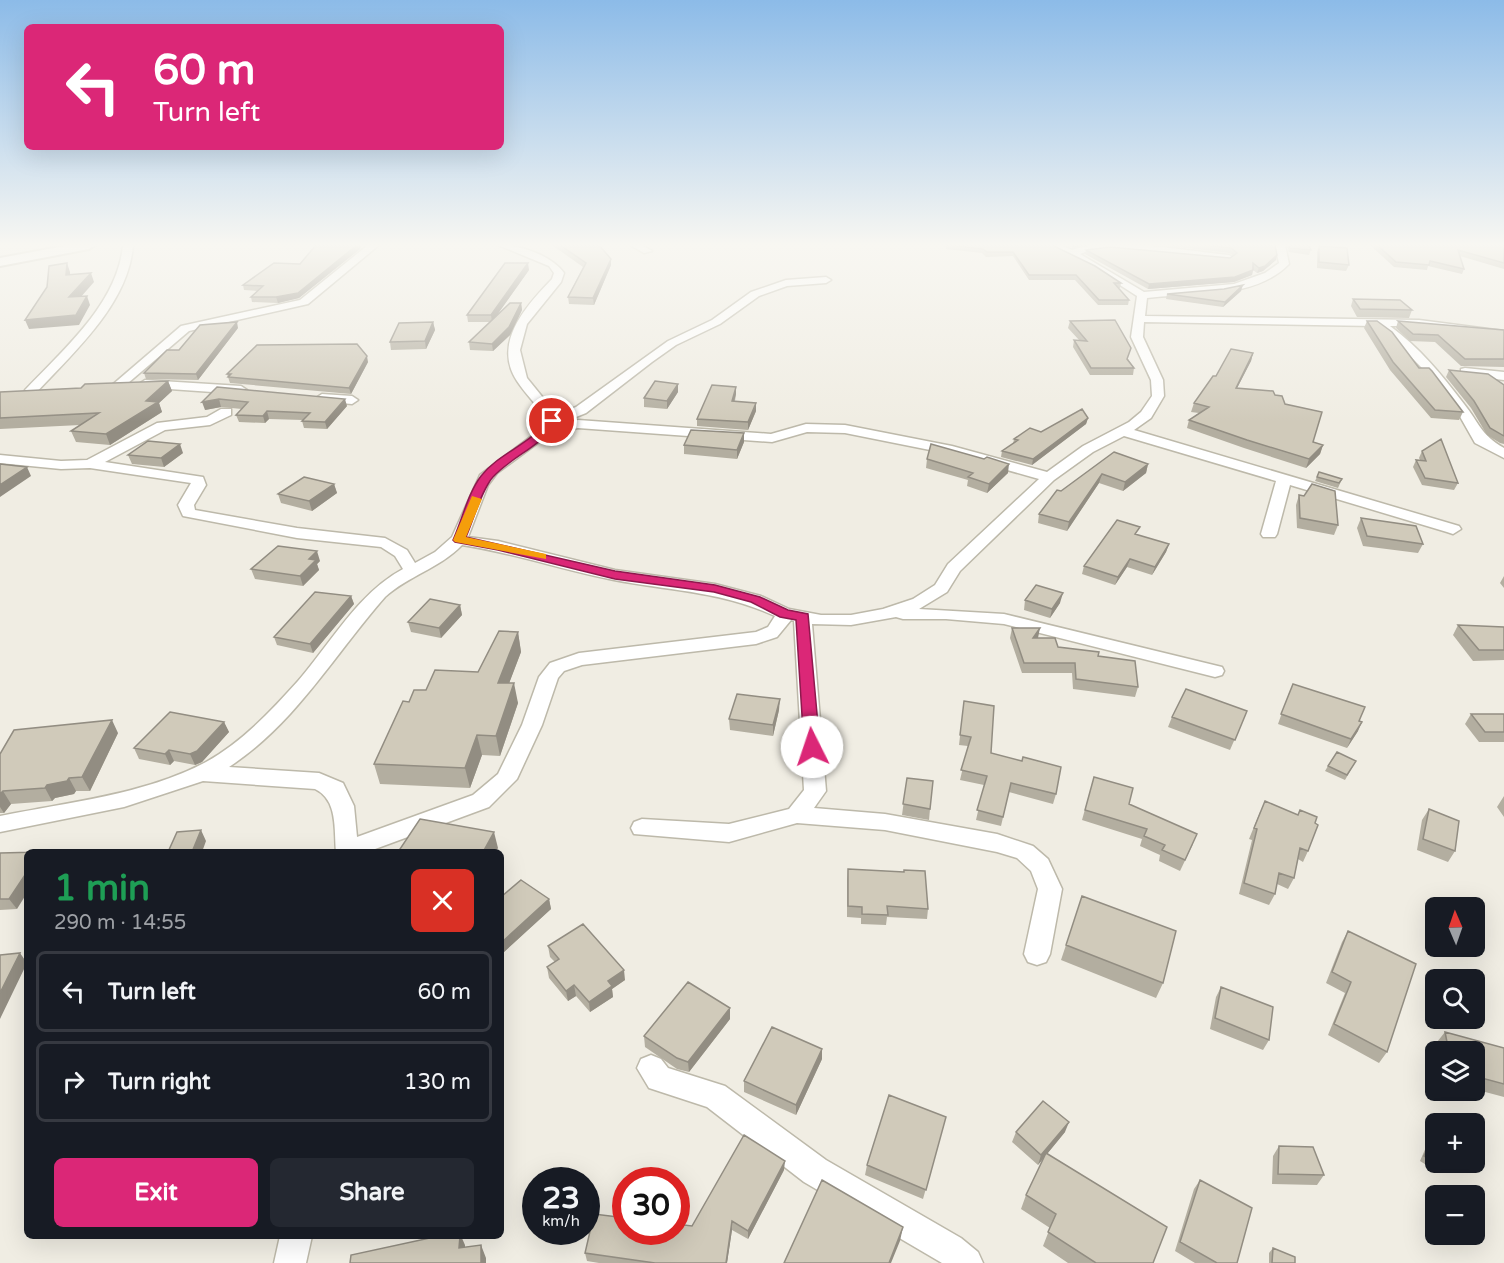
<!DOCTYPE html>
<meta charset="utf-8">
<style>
:root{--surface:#171b24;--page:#242831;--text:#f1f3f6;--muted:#9ea1a6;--line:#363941;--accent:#db2777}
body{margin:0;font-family:"Varela Round",sans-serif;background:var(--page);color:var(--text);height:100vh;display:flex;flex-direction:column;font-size:22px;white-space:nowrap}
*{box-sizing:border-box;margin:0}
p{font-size:20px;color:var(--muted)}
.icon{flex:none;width:33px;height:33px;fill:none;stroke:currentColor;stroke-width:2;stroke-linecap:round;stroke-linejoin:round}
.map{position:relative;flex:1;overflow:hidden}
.panel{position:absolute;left:24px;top:849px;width:480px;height:390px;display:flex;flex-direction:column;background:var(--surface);border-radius:9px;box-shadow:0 6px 24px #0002}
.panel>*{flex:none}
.banner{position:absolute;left:24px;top:24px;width:480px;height:126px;border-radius:9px;box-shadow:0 6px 24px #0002;background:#db2777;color:#fff;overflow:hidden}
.needle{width:39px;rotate:358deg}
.buttons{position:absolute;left:1425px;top:897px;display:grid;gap:12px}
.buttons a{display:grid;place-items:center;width:60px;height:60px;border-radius:9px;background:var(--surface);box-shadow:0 6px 24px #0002;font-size:30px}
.speed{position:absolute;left:522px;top:1167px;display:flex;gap:12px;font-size:30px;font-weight:700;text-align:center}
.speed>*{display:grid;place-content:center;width:78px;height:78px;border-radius:50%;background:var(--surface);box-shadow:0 6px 24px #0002;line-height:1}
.speed small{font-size:15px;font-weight:400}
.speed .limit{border:9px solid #d22;background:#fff;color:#111}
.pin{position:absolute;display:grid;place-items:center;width:51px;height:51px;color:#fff;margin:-26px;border:3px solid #fff;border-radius:50%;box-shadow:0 2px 6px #0007}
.me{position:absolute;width:66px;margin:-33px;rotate:356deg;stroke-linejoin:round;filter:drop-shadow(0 0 4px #0008)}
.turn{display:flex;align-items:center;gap:21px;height:126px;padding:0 30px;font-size:27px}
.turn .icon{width:78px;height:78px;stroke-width:2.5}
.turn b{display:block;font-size:42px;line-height:51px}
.round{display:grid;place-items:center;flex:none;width:63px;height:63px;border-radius:9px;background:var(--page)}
.head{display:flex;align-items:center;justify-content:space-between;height:102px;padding:0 30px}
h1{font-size:36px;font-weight:800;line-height:45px;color:#1e9e55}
.primary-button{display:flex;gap:12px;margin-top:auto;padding:12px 30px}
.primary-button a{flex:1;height:69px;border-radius:9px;background:var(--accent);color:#fff;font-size:24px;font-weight:800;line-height:69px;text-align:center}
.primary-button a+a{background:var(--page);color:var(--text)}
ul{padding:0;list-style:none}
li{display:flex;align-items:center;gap:18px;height:81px;margin:0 12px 9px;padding:0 18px;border:3px solid var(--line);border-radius:9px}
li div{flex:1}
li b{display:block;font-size:22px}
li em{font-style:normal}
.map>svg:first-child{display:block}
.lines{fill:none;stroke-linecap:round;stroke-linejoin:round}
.minor-casing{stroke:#bdb9aa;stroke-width:3}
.tertiary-casing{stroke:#bdb9aa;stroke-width:4}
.minor{fill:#fff;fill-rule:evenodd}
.tertiary{fill:#fff;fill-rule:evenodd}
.wall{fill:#b3aea0}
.shaded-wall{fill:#928d82}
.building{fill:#d0caba;stroke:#928d82;stroke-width:1.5}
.route{fill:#db2777;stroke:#8e194d;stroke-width:1.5}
.slow{fill:#f59e0b}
</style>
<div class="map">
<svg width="1504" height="1263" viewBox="0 0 1504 1263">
<rect width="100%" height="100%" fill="#f0ede3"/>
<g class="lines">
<g class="minor-casing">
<path id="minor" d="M123 245H133C129 304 72 354 33 396H25V390C63 350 118 303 123 245Z
M368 245H379L308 304 189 331 121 389 117 390 111 386 181 326 300 300Z
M498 245C520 245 551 255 564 273L561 282 527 324 520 350 527 378 557 415 576 407 668 341 712 320 751 292 786 280 826 277 831 280 826 283 787 286 759 296 720 324 676 345 652 362 586 413 556 425 578 420 771 434 806 424 845 425 952 446 1047 472 1083 446 1129 422 1141 412 1152 396 1151 380 1131 337 1137 296 1095 269 1047 245H1060L1072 250C1111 236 1187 251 1229 255L1234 258 1229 261 1109 249 1090 250 1080 254 1144 292 1234 284 1265 273 1279 263 1275 245H1285L1289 264C1254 300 1192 292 1147 298L1145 316 1419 320 1504 331V337L1419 326H1390C1419 347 1442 375 1464 404 1480 424 1480 434 1504 448V458L1475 443 1458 413 1431 377 1391 337 1375 326 1144 322 1143 337 1163 380 1164 396 1151 418 1134 430 1459 526 1461 529 1453 534 1447 532 1290 485 1277 534 1275 537H1263L1261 534 1276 481 1124 436 1093 452 1054 480 960 571 947 592 919 609 1004 614 1222 667 1224 671 1222 675 1215 677 1004 624 946 619H903L896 617 851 625 812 624 826 791 814 808 885 814 997 834 1033 846 1048 859 1062 889 1050 954 1046 962 1037 965 1028 962 1024 954 1038 889 1031 871 1017 858 997 852 885 830 797 823 729 842 634 834 631 828 634 822 642 819 729 824 789 809 804 790 794 621 791 620 777 637 756 644 582 665 564 671 558 678 542 725 517 779 489 807 367 852H336C334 829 338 800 315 789L203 781 124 807 0 832V816C68 802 144 795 206 762 242 742 271 711 298 681 331 643 358 593 403 569L395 556 381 547 297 538 183 516 178 505 191 483 90 468 61 469 0 463V455L61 461 87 460 157 423 207 417 221 409H231V415L210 425 165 430 105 462 203 477 206 485 194 505 195 510 297 528 385 538 407 550 415 563 435 552 452 537 480 475 537 432 545 419C538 405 526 395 517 381 492 343 526 306 552 279L554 273 549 266ZM578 428 772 442 807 432 845 433 950 454 1039 479 948 564 935 585 913 599 883 609 851 615H821L789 609 761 596 715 584 615 570 498 541 468 537 488 485 497 473 550 434ZM462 545C514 553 563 570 614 580 671 591 721 591 775 616L768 627 756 632 579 653 550 663 539 677 522 725 498 774 473 795 357 837 354 806 343 783 319 773 229 767C295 724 334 655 385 597 408 576 440 568 462 545Z
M630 245H642L652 251 644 253Z
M1465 368 1504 372V380L1461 375V369Z
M145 380 241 386 247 390 241 394 141 387 139 384Z
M322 394 352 396 358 400 352 404 317 401 316 398Z
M651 1055 661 1059 668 1068 725 1086 826 1160 961 1238 978 1252 983 1263H942L804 1182 707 1107 649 1088 637 1068 641 1059Z
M280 1236H312L306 1263H274Z"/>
</g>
<g class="tertiary-casing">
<path id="tertiary" d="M70 245H95L89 249 0 266V258Z"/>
</g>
<use href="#minor" class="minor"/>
<use href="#tertiary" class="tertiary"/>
</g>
<path class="wall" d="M316 245H361L360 249 299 298 278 303 252 302 251 297 258 291 244 290 243 285 300 264Z
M552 245H599L611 259V265L594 305 569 304 568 297 583 267Z
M946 245H1052L1121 283 1120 288H1118L1129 300 1128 305H1098L1075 280H1029L1013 256 986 257 982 253 946 249Z
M1163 245H1275L1277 255 1276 260 1263 271 1257 273 1253 270 1252 275 1234 282 1148 289 1085 254 1086 250 1230 258 1234 256 1229 253Z
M1287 245H1309L1311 250 1309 255 1289 252Z
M1370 245H1504V269L1460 256 1464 269 1462 274 1428 266 1427 270 1394 267Z
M1319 246 1349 265 1346 271 1317 268V252Z
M529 270 497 315 521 303 522 310 510 335 493 351 470 350 469 342 490 322H468L467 315Z
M1241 291 1223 307 1166 299 1167 294Z
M1353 299 1412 310 1409 318 1357 317 1351 306Z
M1070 321 1128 359 1134 368 1133 375H1090L1073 347 1074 340H1079L1068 328Z
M1367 321 1419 368 1463 412 1459 420 1431 418 1390 370 1364 328Z
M1398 321 1504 330V367L1461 366 1435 342 1410 341 1396 328Z
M433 322 435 330 426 349 391 350 390 342Z
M238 328 198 380 146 379 144 373Z
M1253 353 1251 361 1237 388 1275 395 1285 404 1313 442 1323 445 1320 454 1306 468 1244 448 1187 428 1189 420 1199 413 1191 412 1194 403 1216 376Z
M368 362 351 394 230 383 227 374Z
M1449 370 1504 385V444L1500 443 1487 435 1471 408 1446 377Z
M168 381 172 391 159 403 162 412 110 445 76 442 71 431 80 425 0 429V392L81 388Z
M217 387 347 406 327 429 304 428 302 421 303 420 269 419 265 423 239 422 236 415 242 409 221 407 205 410Z
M736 387V394L735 401 756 411 748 430 697 426V419Z
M678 392 667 409 644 407V398Z
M1088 418 1086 424 1032 465 1001 457 1002 451 1013 444 1014 439 1041 432Z
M744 433V442L737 459 684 454V445Z
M1422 451 1458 483 1454 490 1422 485 1413 467 1416 460H1420L1419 458Z
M1114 452 1148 464 1146 473 1123 491 1099 483 1067 531 1038 523 1039 514 1061 491Z
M183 453 164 467 132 464 128 455Z
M927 459H984L1008 473 987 493 967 486 968 480 926 468Z
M1317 477 1342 479 1338 488 1315 481Z
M334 484 337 493 312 511 281 503 278 494Z
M1299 495 1338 525 1334 535 1297 528 1296 505Z
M1361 518 1423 544 1418 553 1363 546 1357 528Z
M1137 535 1169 544 1166 552 1152 575 1127 567 1115 585 1082 574 1084 566Z
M320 561 317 564 319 570 303 586 255 579 251 569Z
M1504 576V588L1500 583Z
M351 596 354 604 313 653 277 645 274 637Z
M1025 600 1060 603 1050 618 1024 610Z
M460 605 462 615 441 638 411 632 408 622Z
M1458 625 1504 627V660L1473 661 1453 635Z
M1012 628 1058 647 1098 656 1138 687 1135 697 1073 689 1072 673H1022L1010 638Z
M518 632 521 652 509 683 518 703 500 756 482 755 470 788 380 784 374 764 409 702 478 672Z
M1289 693 1359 721 1358 731 1347 748 1278 724Z
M964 701 991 753 1056 794 1053 804 1009 792 1001 826 976 820 984 785 960 780 968 746 959 745Z
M779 710 773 736 730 730 729 719Z
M1247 711 1230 750 1168 727 1172 717Z
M1471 714H1504V742H1479L1465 724Z
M224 722 229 732 202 762 195 765 174 761 170 765 139 759 134 748Z
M118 733 90 791H76L74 794 55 798 52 801 11 804 4 813H0V754Z
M1356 761 1345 780 1325 771 1328 766Z
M1094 777 1129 804 1193 844 1180 871 1159 861 1160 855 1140 846 1142 839 1082 820Z
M907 778 930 809 929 820 902 815Z
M1504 796V817L1497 807Z
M1429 809 1455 851 1448 862 1417 850 1422 820Z
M1260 812 1315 823 1308 851 1303 862 1298 859 1294 878 1288 889 1277 884 1275 894 1269 905 1239 894 1252 840 1249 839Z
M0 853 17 909 0 910Z
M848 869 904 872V870L928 909 927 919 887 917 886 925 861 924V918L847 917V880Z
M501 897 549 899 551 909 504 952 501 950Z
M1348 931 1387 1052 1379 1063 1328 1035 1345 993 1326 983 1342 942Z
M1066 945 1163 983 1156 998 1061 960Z
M548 946 625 980 612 989 613 997 590 1012 576 996 568 1001 549 978 547 967 555 962 550 957Z
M1221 987 1269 1040 1263 1050 1210 1029 1216 997Z
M730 1019 689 1072 677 1069 645 1047 644 1036Z
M1445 1032 1504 1048V1097L1474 1089V1052H1439L1437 1042Z
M822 1059 796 1115 744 1092V1081Z
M946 1117 923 1199 865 1175 867 1165Z
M1436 1128V1162L1443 1168 1439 1173 1420 1161 1433 1131Z
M1016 1132H1065L1047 1154 1153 1263H1068L1043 1246 1050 1228 1021 1209 1026 1195 1045 1156 1038 1165 1012 1142Z
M1279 1146 1324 1175 1317 1185 1272 1184 1273 1156Z
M784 1170 748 1239 732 1230 727 1263H599L587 1261 585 1253 692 1226Z
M1200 1180 1237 1263H1195L1175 1251 1194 1189Z
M1273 1248 1295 1263H1269V1253Z"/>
<path class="shaded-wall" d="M357 245H361L360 249 299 298 278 303 276 297Z
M1073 245H1088L1072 248Z
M1277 255 1276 260 1263 271 1257 273 1259 268Z
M611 259V265L594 305 593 298Z
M67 263 70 272V284L66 275Z
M528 263 529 270 492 322 491 315Z
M1253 270 1252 275 1234 282 1148 289 1149 284Z
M91 273 94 282 73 306 69 297Z
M1243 285 1241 291 1223 307 1225 302Z
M87 296 90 305 79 325 29 329 25 320Z
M521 303 522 310 510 335 493 351 492 344Z
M237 322 238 328 198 380 196 374Z
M433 322 435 330 426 349 425 341Z
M1253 353 1251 361 1233 396 1236 388Z
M367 356 368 362 351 394 349 388Z
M168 381 172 391 159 403 162 412 110 445 106 434 146 401Z
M678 384V392L667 409V401Z
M736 387V394L732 409V401Z
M219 399 221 407 205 410 202 402Z
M345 399 347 406 327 429 325 422Z
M756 403V411L748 430V422Z
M267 411 269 419 265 423 263 416Z
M1088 418 1086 424 1032 465 1033 459Z
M744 433V442L737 459V450Z
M180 444 183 453 164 467 161 458Z
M1323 445 1320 454 1306 468 1309 459Z
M1009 464 1008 473 987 493 989 484Z
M1148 464 1146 473 1123 491 1125 482Z
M27 467 31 476 0 497V485Z
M1102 474 1099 483 1067 531 1069 522Z
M334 484 337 493 312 511 309 501Z
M1169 544 1166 552 1152 575 1155 567Z
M317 551 320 561 317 564 319 570 303 586 300 576 309 559Z
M1130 559 1127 567 1115 585 1118 577Z
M1063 593 1060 603 1050 618 1052 609Z
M351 596 354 604 313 653 310 644Z
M460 605 462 615 441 638 439 628Z
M1040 628 1038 638H1033Z
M518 632 521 652 502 702 498 683Z
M514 683 518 703 500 756 496 736Z
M780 699 779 710 773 736V725Z
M112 720 118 733 90 791 82 777Z
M224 722 229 732 202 762 195 765 190 754Z
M1362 722 1358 731 1347 748 1351 739Z
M477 735 482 755 470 788 465 768Z
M169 750 174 761 170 765 165 754Z
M69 778 76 791 74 794 55 798 52 801 45 788 47 785Z
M3 791 11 804 4 813 0 807V794Z
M201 830 206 841 202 852H192Z
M494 832 498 848 496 852H483Z
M27 872V893L17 909 9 899Z
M549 899 551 909 504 952 502 942Z
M20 953 27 963 0 1019V993Z
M624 970 625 980 612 989 613 997 590 1012 589 1002 608 981Z
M574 985 576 996 568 1001 566 991Z
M730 1008V1019L689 1072 688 1062Z
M822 1049V1059L796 1115V1105Z
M1069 1122 1065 1132 1038 1165 1041 1155Z
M785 1161 784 1170 748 1239V1231Z
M732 1221V1230L727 1263H726Z
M903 1227 900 1241 891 1263H889Z
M460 1236H461L465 1245V1261L459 1248Z
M481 1245 486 1258V1263H481Z"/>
<path class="building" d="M316 245H357L298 293 276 297H251L263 286 243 285 274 263 300 264Z
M560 245H599L611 259 593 298 568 297 586 263Z
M948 245H1052L1095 266 1121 283H1114L1129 300H1099L1076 275H1029L1013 252H987L983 249Z
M1204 245H1275L1277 255 1265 266 1259 268 1253 263V270L1235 277 1149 284 1086 250 1110 247 1230 258 1237 253 1231 248Z
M1290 245H1309L1311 250 1290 248Z
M1377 245H1504V263L1458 250 1464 269 1430 261 1429 265 1396 262Z
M1319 246 1347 248 1349 265 1319 262Z
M67 263 66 275 91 273 69 297 87 296 76 315 25 320 47 287 49 266Z
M505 263H528L491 315H467Z
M1243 285 1225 302 1167 294 1224 289Z
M1353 299 1400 300 1412 310 1360 309Z
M510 303H521L509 327 492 344 469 342Z
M1115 320 1131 348 1127 359 1134 368H1091L1074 340 1087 341 1070 321Z
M1367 321H1377L1392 332 1419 368H1429L1432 371 1463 412 1435 410 1393 362Z
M1398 321 1504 330V359H1465L1438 335 1413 334Z
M237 322 196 374 144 373 167 350H179L200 325Z
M433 322 425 341 390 342 399 323Z
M357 344 367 356 349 388 228 377 231 374H227L257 345Z
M1231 349 1253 353 1236 388 1273 391 1275 395 1282 396 1285 404 1322 412 1313 442 1323 445 1309 459 1247 440 1189 420 1209 407 1194 403 1213 376H1216Z
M1449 370 1488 374 1504 385V436L1490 428 1474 401Z
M168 381 146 401 158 402 106 434 71 431 99 413 0 418V392L81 388 85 384Z
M655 381 678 384 667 401 644 398Z
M712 385 736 387 732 401 756 403 748 422 697 419Z
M217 387 345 399 325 422 302 421 310 413 267 411 263 416 236 415 248 402 219 399 202 402Z
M1082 409 1088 418 1033 459 1002 451 1018 440 1014 439 1030 428 1041 432Z
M691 430 744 433 737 450 684 445Z
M1441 439 1458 483 1425 478 1416 460 1426 461 1422 451Z
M148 441 180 444 161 458 128 455Z
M931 444 984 459 987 457 1009 464 989 484 968 477 973 473 927 459Z
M1114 452 1148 464 1125 482 1102 474 1069 522 1039 514 1057 490 1061 491Z
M0 464 27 467 0 485Z
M1319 472 1342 479 1339 483 1317 477Z
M304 477 334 484 309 501 278 494Z
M1312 484 1335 491 1338 525 1300 518 1299 495 1304 496Z
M1361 518 1416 526 1423 544 1367 536Z
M1117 520 1140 527 1135 534 1169 544 1155 567 1130 559 1118 577 1084 566Z
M278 546 317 551 309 559 316 560 300 576 251 569Z
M1036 585 1063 593 1052 609 1025 600Z
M315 592 351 596 310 644 274 637Z
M430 599 460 605 439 628 408 622Z
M1458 625 1504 627V650H1479Z
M1012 628H1040L1033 638H1055L1058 647 1099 652 1098 656 1135 661 1138 687 1076 679 1075 663H1024Z
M499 631 518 632 498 683H514L496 736 477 735 465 768 374 764 403 701 409 702 414 690H426L435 670 478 672Z
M1293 684 1365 707 1359 721 1362 722 1351 739 1281 714Z
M1186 689 1247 711 1235 740 1172 717Z
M737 694 780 699 773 725 729 719Z
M964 701 994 706 991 753 1022 761 1023 757 1061 767 1056 794 1011 783 1003 817 977 810 987 776 961 770 971 737 960 735Z
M170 712 224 722 197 751 190 754 169 750 165 754 134 748Z
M1471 714H1504V732H1485Z
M112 720 82 777 69 778 67 781 47 785 45 788 3 791 0 794V754L14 730Z
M1337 752 1356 761 1347 775 1328 766Z
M1094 777 1133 788 1129 804 1197 834 1185 860 1162 850 1165 845 1144 836 1147 829 1085 810Z
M907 778 933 781 930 809 903 804Z
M1265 801 1298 815 1300 810 1317 817 1315 823 1318 825 1308 851 1300 848 1294 878 1279 873 1275 894 1244 883 1257 829 1254 828Z
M1429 809 1459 821 1455 851 1423 839Z
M420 819 494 832 483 852H398Z
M201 830 192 852H168L177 832Z
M27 852V872L9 899H0V853L40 852Z
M848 869 904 872V870L925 871 928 909 887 906 888 915 862 914V907L848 906Z
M521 880 549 899 502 942 501 941V897Z
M1082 896 1176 931 1163 983 1066 945Z
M583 924 624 970 608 981 612 986 589 1002 574 985 566 991 547 967 559 959 548 946Z
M1348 931 1416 964 1387 1052 1334 1024 1351 982 1332 972Z
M20 953 0 993V955Z
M688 982 730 1008 688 1062 677 1058 644 1036Z
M1221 987 1273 1007 1269 1040 1215 1018Z
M772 1027 822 1049 796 1105 744 1081Z
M1445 1032 1504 1048V1084L1474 1076V1052H1449Z
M889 1095 946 1117 926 1190 867 1165Z
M1043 1101 1069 1122 1041 1155 1016 1132Z
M1436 1130V1162H1445L1443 1168 1424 1156Z
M744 1135 785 1161 748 1231 732 1221 726 1263H655L585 1253 594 1214 626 1218V1232H676V1224L692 1226Z
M1279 1146 1313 1147 1324 1175 1278 1174Z
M1046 1153 1167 1227 1153 1263H1096L1048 1232 1056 1214 1026 1195Z
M822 1180 903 1227 889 1263H784Z
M1200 1180 1252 1208 1237 1263H1217L1180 1242Z
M439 1236H460L459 1248 481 1245V1263H350L351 1255Z
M1273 1248 1295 1257V1263H1272Z"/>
<linearGradient id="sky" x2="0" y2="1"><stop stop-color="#8cbbe8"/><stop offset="0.58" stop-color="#f8f7f2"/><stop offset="1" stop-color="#f8f7f2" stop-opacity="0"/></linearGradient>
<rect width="1504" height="422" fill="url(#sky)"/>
<path class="route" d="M548 419 557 421C543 446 512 456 493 477 482 489 473 521 466 537L615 571 715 585 760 597 788 610 808 614 820 747 817 751H806L804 747 796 620 780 617 751 602 714 592 615 579 498 550 455 542 453 540C462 520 468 493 481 476 500 452 532 444 548 419Z"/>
<path class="slow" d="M472 496 482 499 466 537 546 554V559L455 542 453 540Z"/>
</svg>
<div class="buttons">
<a><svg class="needle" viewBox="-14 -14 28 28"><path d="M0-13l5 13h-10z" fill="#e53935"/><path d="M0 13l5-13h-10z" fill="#9ea1a6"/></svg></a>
<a><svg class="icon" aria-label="search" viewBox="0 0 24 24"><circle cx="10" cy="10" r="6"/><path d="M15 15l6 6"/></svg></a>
<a><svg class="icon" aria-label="layers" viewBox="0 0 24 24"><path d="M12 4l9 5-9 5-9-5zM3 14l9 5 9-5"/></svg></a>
<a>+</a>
<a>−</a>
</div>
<div class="speed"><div>23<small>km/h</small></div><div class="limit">30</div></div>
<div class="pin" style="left:552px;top:421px;background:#d93025"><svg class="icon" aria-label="arrive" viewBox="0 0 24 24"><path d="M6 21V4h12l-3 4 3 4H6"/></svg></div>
<svg class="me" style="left:812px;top:747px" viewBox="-20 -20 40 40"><circle r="19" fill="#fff"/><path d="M0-13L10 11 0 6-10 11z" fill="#db2777"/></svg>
<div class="banner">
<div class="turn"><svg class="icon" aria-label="left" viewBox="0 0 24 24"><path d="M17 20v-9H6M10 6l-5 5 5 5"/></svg><div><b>60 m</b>Turn left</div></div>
</div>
<section class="panel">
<div class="head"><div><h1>1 min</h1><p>290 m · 14:55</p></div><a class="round" style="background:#d93025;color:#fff"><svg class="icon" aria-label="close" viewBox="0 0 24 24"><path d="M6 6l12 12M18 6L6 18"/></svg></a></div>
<ul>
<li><svg class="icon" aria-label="left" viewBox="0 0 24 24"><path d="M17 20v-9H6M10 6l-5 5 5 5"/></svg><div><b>Turn left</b></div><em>60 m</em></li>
<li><svg class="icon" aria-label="right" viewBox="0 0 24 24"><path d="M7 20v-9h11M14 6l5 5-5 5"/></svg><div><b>Turn right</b></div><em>130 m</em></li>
</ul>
<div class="primary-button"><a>Exit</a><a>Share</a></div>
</section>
</div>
